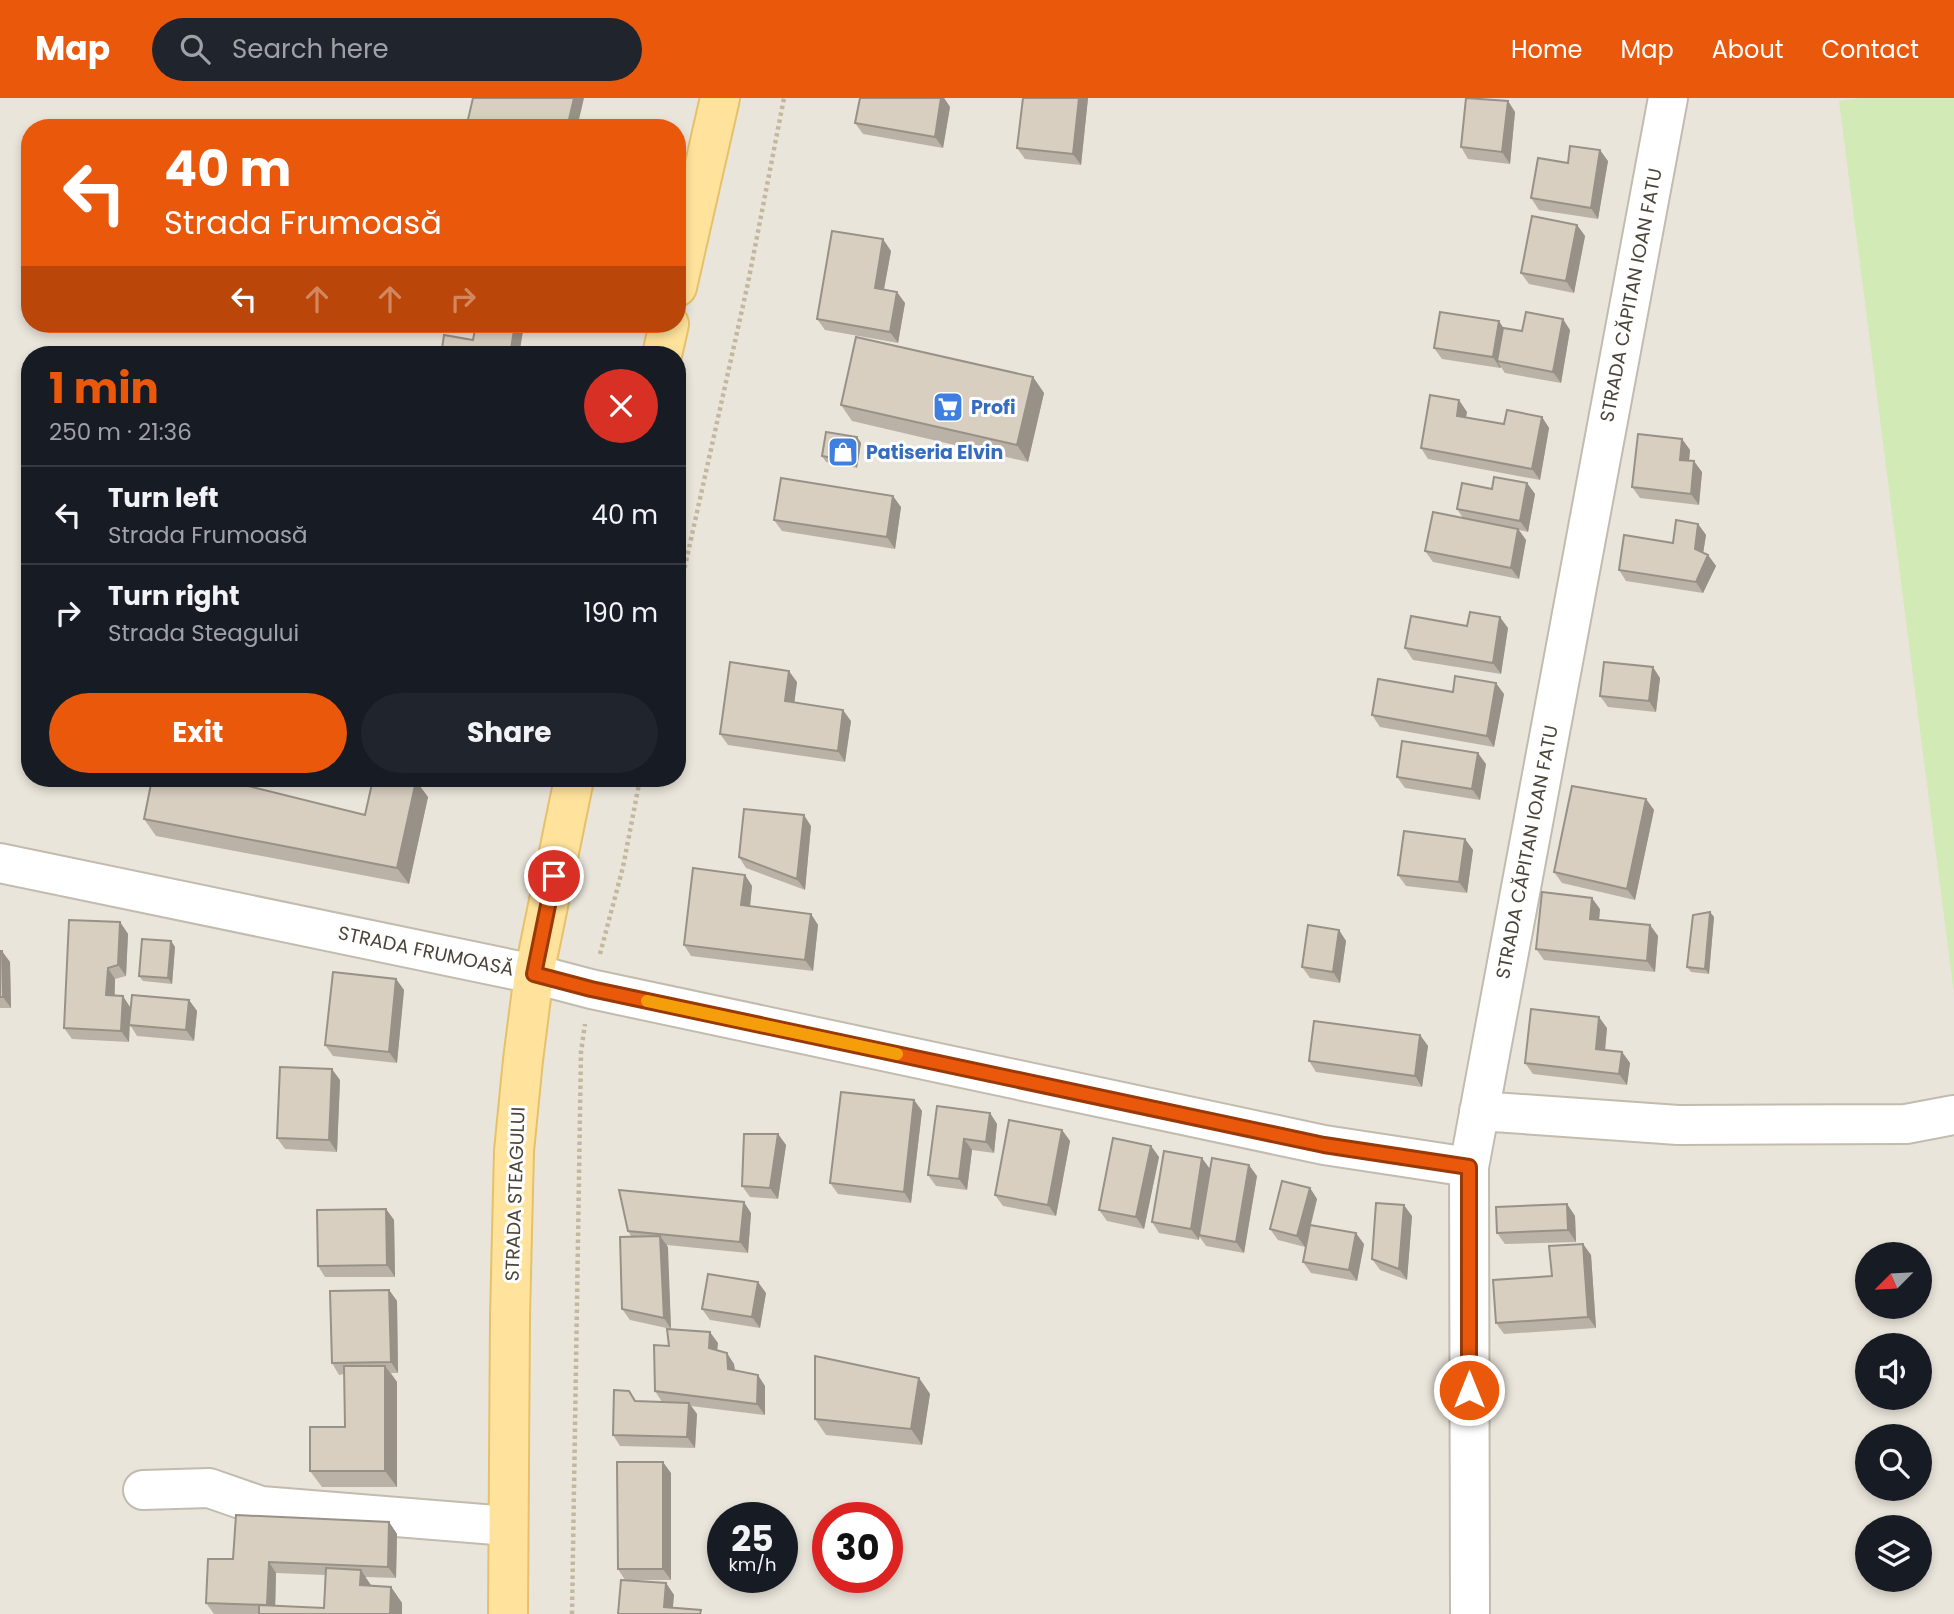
<!DOCTYPE html>
<meta charset="utf-8">
<style>
:root{--surface:#171b24;--page:#20242c;--text:#f1f3f6;--muted:#9ea1a6;--line:#363941;--accent:#ea580c}
body{margin:0;font-family:Poppins,sans-serif;background:var(--page);color:var(--text);height:100vh;display:flex;flex-direction:column;font-size:26px;white-space:nowrap}
*{box-sizing:border-box;margin:0}
p{font-size:23px;color:var(--muted)}
.icon{flex:none;width:38px;height:38px;fill:none;stroke:currentColor;stroke-width:2;stroke-linecap:round;stroke-linejoin:round}
.map{position:relative;flex:1;overflow:hidden}
.sheet{position:absolute;left:21px;top:248px;width:665px;height:441px;display:flex;flex-direction:column;background:var(--surface);border-radius:28px;box-shadow:0 4px 10px #0003}
.sheet>*{flex:none}
.guide{position:absolute;left:21px;top:21px;width:665px;height:214px;border-radius:28px;box-shadow:0 4px 10px #0003;background:#ea580c;color:#fff;overflow:hidden}
.needle{width:46px;rotate:246deg}
.tools{position:absolute;left:1855px;top:1144px;display:grid;gap:14px}
.tools a{display:grid;place-items:center;width:77px;height:77px;border-radius:50%;background:var(--surface);box-shadow:0 4px 10px #0003;font-size:35px}
.speed{position:absolute;left:707px;top:1404px;display:flex;gap:14px;font-size:35px;font-weight:700;text-align:center}
.speed>*{display:grid;place-content:center;width:91px;height:91px;border-radius:50%;background:var(--surface);box-shadow:0 4px 10px #0003;line-height:1}
.speed small{font-size:18px;font-weight:400}
.speed .limit{border:10px solid #d22;background:#fff;color:#111}
.pin{position:absolute;display:grid;place-items:center;width:60px;height:60px;color:#fff;margin:-30px;border:4px solid #fff;border-radius:50%;box-shadow:0 2px 7px #0007}
.me{position:absolute;width:77px;margin:-38px;rotate:0deg;stroke-linejoin:round;filter:drop-shadow(0 0 5px #0008)}
.turn{display:flex;align-items:center;gap:24px;height:147px;padding:0 28px;font-size:32px}
.turn .icon{width:91px;height:91px;stroke-width:2.5}
.turn b{display:block;font-size:49px;line-height:60px}
.lanes{display:flex;align-items:center;height:66px;padding:0 28px;background:#0003;justify-content:center;gap:35px;direction:ltr}
.lanes .off{opacity:.35}
.round{display:grid;place-items:center;flex:none;width:74px;height:74px;border-radius:37px;background:var(--page)}
.summary{display:flex;align-items:center;justify-content:space-between;height:119px;padding:0 28px}
h1{font-size:42px;font-weight:700;line-height:52px;color:var(--accent)}
.button{display:flex;gap:14px;margin-top:auto;padding:14px 28px}
.button a{flex:1;height:80px;border-radius:42px;background:var(--accent);color:#fff;font-size:28px;font-weight:700;line-height:80px;text-align:center}
.button a+a{background:var(--page);color:var(--text)}
ul{padding:0;list-style:none}
li{display:flex;align-items:center;gap:21px;height:98px;padding:0 28px;border-top:2px solid var(--line)}
li div{flex:1}
li b{display:block;font-size:26px}
li em{font-style:normal}
header{display:flex;align-items:center;gap:42px;box-sizing:border-box;height:98px;padding:0 35px;background:var(--accent);color:#fff}
header strong{font-size:33px}
nav{display:flex;gap:38px;margin-inline-start:auto;font-size:24px}
.search{width:490px;height:63px;background:var(--page);display:flex;align-items:center;gap:18px;box-sizing:border-box;padding:0 24px;border-radius:38px;color:var(--muted);font-size:26px}
.map>svg:first-child{display:block}
.residential{fill:#eae5da;fill-rule:evenodd}
.green{fill:#d2eab5}
.lines{fill:none;stroke-linecap:round;stroke-linejoin:round}
.minor-casing{stroke:#c2bbae;stroke-width:42}
.major-casing{stroke:#e6c16a;stroke-width:42}
.path{stroke:#c4b79f;stroke-width:4.5;stroke-dasharray:3.5 3.5;stroke-linecap:butt}
.minor{stroke:#fff;stroke-width:38}
.major{stroke:#ffe39c;stroke-width:38}
.wall{fill:#bab2a6;fill-rule:evenodd}
.shaded-wall{fill:#979187}
.building{fill:#d8cfc1;stroke:#979187;stroke-width:2}
.route-casing{stroke:#983908;stroke-width:18}
.route{stroke:#ea580c;stroke-width:12}
.slow{stroke:#f59e0b;stroke-width:12}
.labels{text-anchor:middle;dominant-baseline:central;stroke-width:6;stroke-linejoin:round;paint-order:stroke}
.street-label{font-size:19px;fill:#4b4439;stroke:#fff}
.shop-label{font-size:19px;font-weight:bold;fill:#366cbe;stroke:#fff;text-anchor:start}
</style>
<header>
<strong>Map</strong>
<div class="search"><svg class="icon" aria-label="search" viewBox="0 0 24 24"><circle cx="10" cy="10" r="6"/><path d="M15 15l6 6"/></svg>Search here</div>
<nav><a>Home</a><a>Map</a><a>About</a><a>Contact</a></nav>
</header>
<div class="map">
<svg width="1954" height="1516" viewBox="0 0 1954 1516">
<rect width="100%" height="100%" fill="#f6f3ec"/>
<path class="residential" d="M0 0H1954V1516H0ZM30 30H677V226H30ZM30 257H677V681H30ZM1867 1157H1920V1209H1867ZM1867 1248H1920V1300H1867ZM1867 1339H1920V1391H1867ZM723 1419H782V1479H723ZM828 1419H887V1479H828ZM1867 1430H1920V1482H1867Z"/>
<path class="green" d="M1860 0H1954V896L1839 3Z"/>
<g class="lines">
<g class="minor-casing">
<path id="minor" d="M0 765 534 876 591 891 1324 1047 1469 1069
M1479 1013 1678 1027 1906 1026 1954 1017
M143 1392 209 1390 261 1408 508 1428
M1470 1516 1469 1069 1668 0"/>
</g>
<g class="major-casing">
<path id="major" d="M677 189 720 0
M662 257 669 226
M508 1516 510 1218 514 1053 523 962 534 876 574 681"/>
</g>
<path class="path" d="M677 504 748 185 784 0
M600 856 623 769 640 681
M572 1516 581 954 585 926"/>
<use href="#minor" class="minor"/>
<use href="#major" class="major"/>
</g>
<path class="wall" d="M941 0H944L950 9 943 50 863 36 855 25Z
M1023 0H1088L1081 67 1025 61 1017 50Z
M1508 3 1515 14 1510 66 1468 61 1461 49Z
M1608 63 1598 121 1539 112 1531 100 1568 65Z
M1577 127 1585 138 1574 195 1529 186 1521 175Z
M891 153 884 192 905 205 898 245 825 232 817 221Z
M1504 230 1522 233 1570 232 1561 285 1505 275 1501 269 1500 270 1442 261 1434 250Z
M1033 279 1044 295 1028 364 852 323 841 307Z
M1467 314 1466 319 1504 326 1542 319 1549 330 1540 382 1428 361 1421 350Z
M857 339 861 345 857 370 826 364 822 358Z
M1682 341 1690 352 1689 363 1702 374 1699 407 1640 400 1632 389Z
M1527 385 1535 396 1528 434 1519 432 1526 442 1519 481 1433 464 1425 453 1463 420 1457 411 1492 391Z
M901 409 895 451 782 433 774 422Z
M1698 426 1706 437 1703 455 1708 457 1716 468 1703 495 1626 483 1619 472 1673 445Z
M1467 528 1508 530 1501 576 1413 562 1405 550Z
M1660 580 1656 614 1608 609 1600 598Z
M797 584 794 605 851 623 845 664 728 647 720 636Z
M1504 596 1494 649 1380 629 1372 617Z
M1486 666 1480 702 1405 690 1397 679Z
M416 683 428 699 409 786 156 738 144 721 365 717Z
M1646 701 1654 712 1635 802 1562 785 1554 774Z
M811 728 805 792 746 770 739 759Z
M1465 741 1473 752 1467 795 1406 788 1398 777Z
M745 777 752 788 750 808 811 816 818 827 813 873 691 858 684 847Z
M1600 811 1599 822 1650 827 1658 838 1655 874 1544 862 1536 851Z
M1710 814 1714 819 1709 876 1691 874 1687 869Z
M120 824 128 836 126 878 115 881V898L130 909 189 902 197 913 194 943 137 938 130 927 129 944 72 941 64 930Z
M1339 832 1346 843 1340 885 1310 880 1302 869Z
M171 843 175 849 172 886 143 883 139 878Z
M0 853 10 864 11 910H0Z
M396 881 404 892 397 965 333 958 325 947Z
M1607 930 1605 952 1622 954 1630 965 1627 987 1533 976 1525 965Z
M1420 937 1428 948 1422 989 1316 974 1309 963Z
M340 982 337 1054 285 1051 277 1040Z
M914 1002 922 1013 911 1105 838 1096 830 1085Z
M990 1015 997 1026 994 1055 972 1052 967 1092 936 1088 928 1077Z
M1062 1032 1070 1043 1056 1118 1003 1108 995 1097Z
M778 1036 786 1047 778 1101 750 1099 742 1088Z
M1151 1048 1159 1059 1144 1131 1107 1123 1099 1112Z
M1210 1071 1257 1078 1244 1155 1206 1148 1199 1138V1142L1159 1135 1152 1124Z
M1310 1090 1317 1101 1311 1127 1364 1146 1357 1183 1311 1175 1303 1164 1309 1135 1305 1149 1278 1142 1270 1131Z
M1567 1106 1575 1118 1576 1144 1505 1146 1497 1135Z
M386 1111 394 1122 395 1179H325L318 1168Z
M751 1115 748 1155 667 1147 671 1231 630 1222 622 1211 631 1138 628 1133Z
M1412 1118 1407 1182 1380 1172 1372 1161Z
M1583 1146 1591 1157 1596 1230 1504 1236 1496 1225 1552 1178Z
M389 1192 397 1203 398 1275H391L397 1284V1389H322L310 1373 345 1329 344 1276 339 1277 332 1265Z
M766 1195 760 1230 710 1222 702 1211Z
M718 1245 717 1252 734 1266 735 1273 765 1288V1317L691 1308 697 1316 695 1350 620 1348 613 1337 636 1303 662 1304 655 1293Z
M919 1280 930 1296 922 1347 826 1337 815 1321Z
M671 1375V1482H630L666 1485 674 1497 673 1510 618 1516 625 1482 618 1471Z
M389 1424 397 1436 396 1480 365 1479 372 1488 391 1489 402 1505V1516H214L206 1505 233 1461ZM276 1475 325 1477 324 1510 275 1508Z"/>
<path class="shaded-wall" d="M574 0H584L577 30H567Z
M941 0H944L950 9 943 50 935 39Z
M1079 0H1088L1081 67 1073 56Z
M1508 3 1515 14 1510 66 1502 54Z
M1600 52 1608 63 1598 121 1591 110Z
M1577 127 1585 138 1574 195 1566 183Z
M883 141 891 153 882 201 875 190Z
M897 194 905 205 898 245 890 234Z
M1563 221 1570 232 1561 285 1553 274Z
M1499 223 1506 234 1497 263 1501 269 1500 270 1493 259Z
M515 226H522L524 228 519 257H510Z
M1033 279 1044 295 1028 364 1017 347Z
M1459 302 1467 314 1464 329 1457 318Z
M1542 319 1549 330 1540 382 1532 371Z
M857 339 861 345 857 370 853 364Z
M1682 341 1690 352 1688 373 1680 362Z
M1694 363 1702 374 1699 407 1691 396Z
M1527 385 1535 396 1528 434 1520 423Z
M893 398 901 409 895 451 887 439Z
M1698 426 1706 437 1702 462 1695 451Z
M1518 431 1526 442 1519 481 1511 470Z
M1708 457 1716 468 1703 495 1696 484Z
M1500 519 1508 530 1501 576 1493 565Z
M1653 569 1660 580 1656 614 1649 603Z
M789 573 797 584 793 615 785 603Z
M1496 585 1504 596 1494 649 1487 638Z
M843 612 851 623 845 664 838 653Z
M1478 655 1486 666 1480 702 1472 691Z
M416 683 428 699 409 786 397 770Z
M1646 701 1654 712 1635 802 1627 791Z
M804 717 811 728 805 792 797 781Z
M1465 741 1473 752 1467 795 1459 784Z
M745 777 752 788 749 818 741 807Z
M1592 800 1600 811 1598 832 1590 821Z
M1710 814 1714 819 1709 876 1705 871Z
M811 816 818 827 813 873 805 862Z
M120 824 128 836 126 878 118 867Z
M1650 827 1658 838 1655 874 1647 863Z
M1339 832 1346 843 1340 885 1333 874Z
M171 843 175 849 172 886 168 880Z
M2 853 10 864 11 910 3 899Z
M108 870 115 881 114 908 106 897Z
M396 881 404 892 397 965 389 954Z
M123 898 130 909 129 944 121 933Z
M189 902 197 913 194 943 186 932Z
M1599 919 1607 930 1604 962 1596 951Z
M1420 937 1428 948 1422 989 1415 978Z
M1622 954 1630 965 1627 987 1619 976Z
M332 971 340 982 337 1054 329 1042Z
M914 1002 922 1013 911 1105 904 1094Z
M990 1015 997 1026 994 1055 986 1044Z
M1062 1032 1070 1043 1056 1118 1048 1107Z
M778 1036 786 1047 778 1101 770 1090Z
M964 1041 972 1052 967 1092 959 1081Z
M1151 1048 1159 1059 1144 1131 1136 1119Z
M1202 1060 1210 1071 1199 1142 1191 1131Z
M1249 1067 1257 1078 1244 1155 1236 1144Z
M1310 1090 1317 1101 1305 1149 1297 1138Z
M744 1104 751 1115 748 1155 740 1144Z
M1567 1106 1575 1118 1576 1144 1568 1132Z
M1404 1107 1412 1118 1407 1182 1399 1171Z
M386 1111 394 1122 395 1179 387 1167Z
M1356 1135 1364 1146 1357 1183 1349 1172Z
M660 1138 668 1149 671 1231 664 1220Z
M1583 1146 1591 1157 1596 1230 1588 1219Z
M758 1184 766 1195 760 1230 752 1219Z
M389 1192 397 1203 398 1275 391 1264Z
M710 1234 718 1245 716 1261 709 1250Z
M727 1255 734 1266 736 1282 728 1271Z
M385 1268 397 1284V1389L385 1373Z
M758 1277 765 1288V1317L757 1306Z
M919 1280 930 1296 922 1347 911 1331Z
M689 1305 697 1316 695 1350 687 1339Z
M663 1364 671 1375V1482L663 1471Z
M389 1424 397 1436 396 1480 388 1469Z
M269 1464 276 1475 275 1516 267 1507Z
M361 1472 372 1489 360 1487Z
M666 1485 674 1497 672 1516 664 1509Z
M391 1489 402 1505V1516H390Z"/>
<path class="building" d="M473 0H574L567 30H466Z
M860 0H941L935 39 855 25Z
M1023 0H1079L1073 56 1017 50Z
M1466 0 1508 3 1502 54 1461 49Z
M1570 48 1600 52 1591 110 1531 100 1538 60 1568 65Z
M1532 118 1577 127 1566 183 1521 175Z
M832 133 883 141 875 190 897 194 890 234 817 221Z
M1440 214 1499 223 1493 259 1434 250Z
M1526 214 1563 221 1553 274 1497 263 1503 230 1522 233Z
M476 226H515L510 257H441L444 237 473 242Z
M856 239 1033 279 1017 347 841 307Z
M1430 297 1459 302 1457 318 1504 326 1507 312 1542 319 1532 371 1421 350Z
M826 334 857 339 853 364 822 358Z
M1638 336 1682 341 1680 362 1694 363 1691 396 1632 389Z
M1494 379 1527 385 1520 423 1457 411 1462 385 1492 391Z
M781 380 893 398 887 439 774 422Z
M1433 414 1518 431 1511 470 1425 453Z
M1676 422 1698 426 1695 451 1708 457 1696 484 1619 472 1624 437 1673 445Z
M1470 514 1500 519 1493 565 1405 550 1411 518 1467 528Z
M730 564 789 573 785 603 843 612 838 653 720 636Z
M1604 564 1653 569 1649 603 1600 598Z
M1455 578 1496 585 1487 638 1372 617 1378 581 1453 594Z
M1402 643 1478 655 1472 691 1397 679Z
M152 681H220L365 717 373 681H407L416 683 397 770 144 721Z
M1572 688 1646 701 1627 791 1554 774Z
M744 711 804 717 797 781 739 759Z
M1404 733 1465 741 1459 784 1398 777Z
M693 770 745 777 741 807 811 816 805 862 684 847Z
M1542 794 1592 800 1590 821 1650 827 1647 863 1536 851Z
M1710 814 1705 871 1687 869 1693 817Z
M69 822 120 824 118 867 108 870 106 897 123 898 121 933 64 930Z
M1308 827 1339 832 1333 874 1302 869Z
M142 841 171 843 168 880 139 878Z
M0 853H2L3 899H0Z
M333 874 396 881 389 954 325 947Z
M132 897 189 902 186 932 129 927Z
M1531 911 1599 919 1596 951 1622 954 1619 976 1525 965Z
M1314 923 1420 937 1415 978 1309 963Z
M280 969 332 971 329 1042 277 1040Z
M841 994 914 1002 904 1094 830 1085Z
M937 1008 990 1015 986 1044 964 1041 959 1081 928 1077Z
M1009 1022 1062 1032 1048 1107 995 1097Z
M744 1036H778L770 1090 742 1088Z
M1113 1040 1151 1048 1136 1119 1099 1112Z
M1164 1053 1202 1060 1191 1131 1152 1124Z
M1212 1060 1249 1067 1236 1144 1199 1137Z
M1282 1083 1310 1090 1297 1138 1270 1131Z
M619 1092 744 1104 740 1144 628 1133Z
M1376 1105 1404 1107 1399 1171 1372 1161Z
M1567 1106 1568 1132 1497 1135 1496 1109Z
M386 1111 387 1167 318 1168 317 1112Z
M1310 1127 1356 1135 1349 1172 1303 1164Z
M660 1138 664 1220 622 1211 620 1139Z
M1583 1146 1588 1219 1496 1225 1493 1182 1552 1178 1549 1148Z
M708 1176 758 1184 752 1219 702 1211Z
M389 1192 391 1264 332 1265 330 1193Z
M667 1231 710 1234 709 1250 727 1255 728 1271 758 1277 757 1306 655 1293 654 1247 669 1248Z
M815 1258 919 1280 911 1331 815 1321Z
M344 1268H385V1373H310V1329H345Z
M614 1292 629 1293 635 1303 689 1305 687 1339 613 1337Z
M617 1364H663V1471H618Z
M236 1417 389 1424 388 1469 269 1464 267 1507 206 1505 208 1461H233Z
M326 1470 361 1472 360 1487 391 1489 390 1516H259V1507L324 1510Z
M621 1482 666 1485 664 1509 701 1512 700 1516H618Z"/>
<g class="lines">
<g class="route-casing">
<path id="route" d="M554 778 534 876 591 891 1324 1047 1469 1069V1292"/>
</g>
<use href="#route" class="route"/>
<path class="slow" d="M647 903 897 956"/>
</g>
<defs>
<g id="supermarket-square" transform="scale(1.575)"><rect x="-9" y="-9" width="18" height="18" rx="4" fill="#3f7fe0" stroke="#fff"/><path d="M-6-5.5h2.5l.6 2H6L4.5 2H-2.5L-4.4-4H-6ZM-1.5 3.2a1.3 1.3 0 1 0 .1 0ZM3 3.2a1.3 1.3 0 1 0 .1 0Z" fill="#fff"/></g>
<g id="shop-square" transform="scale(1.575)"><rect x="-9" y="-9" width="18" height="18" rx="4" fill="#3f7fe0" stroke="#fff"/><path d="M-5-2.5h2.3a2.7 3.5 0 0 1 5.4 0H5L5.5 6h-11ZM-1.5-2.5h3a1.5 2.3 0 0 0-3 0Z" fill="#fff"/></g>
</defs>
<g fill-rule="evenodd">
<use href="#supermarket-square" x="948" y="309"/>
<use href="#shop-square" x="843" y="354"/>
</g>
<g class="labels">
<g class="street-label">
<text transform="translate(1631 197) rotate(-79)">STRADA CĂPITAN IOAN FATU</text>
<text transform="translate(1527 754) rotate(-79)">STRADA CĂPITAN IOAN FATU</text>
<text transform="translate(426 853) rotate(12)">STRADA FRUMOASĂ</text>
<text transform="translate(515 1096) rotate(-88)">STRADA STEAGULUI</text>
</g>
<g class="shop-label">
<text x="971" y="309">Profi</text>
<text x="866" y="354">Patiseria Elvin</text>
</g>
</g>
</svg>
<div class="tools">
<a><svg class="needle" viewBox="-14 -14 28 28"><path d="M0-13l5 13h-10z" fill="#e53935"/><path d="M0 13l5-13h-10z" fill="#9ea1a6"/></svg></a>
<a><svg class="icon" aria-label="sound" viewBox="0 0 24 24"><path d="M4 9h4l5-4v14l-5-4H4zM17 9q2 3 0 6"/></svg></a>
<a><svg class="icon" aria-label="search" viewBox="0 0 24 24"><circle cx="10" cy="10" r="6"/><path d="M15 15l6 6"/></svg></a>
<a><svg class="icon" aria-label="layers" viewBox="0 0 24 24"><path d="M12 4l9 5-9 5-9-5zM3 14l9 5 9-5"/></svg></a>
</div>
<div class="speed"><div>25<small>km/h</small></div><div class="limit">30</div></div>
<div class="pin" style="left:554px;top:778px;background:#d93025"><svg class="icon" aria-label="arrive" viewBox="0 0 24 24"><path d="M6 21V4h12l-3 4 3 4H6"/></svg></div>
<svg class="me" style="left:1469px;top:1292px" viewBox="-20 -20 40 40"><circle r="17" fill="#ea580c" stroke="#fff" stroke-width="3"/><path d="M0-11L8 9 0 5-8 9z" fill="#fff"/></svg>
<div class="guide">
<div class="turn"><svg class="icon" aria-label="left" viewBox="0 0 24 24"><path d="M17 20v-9H6M10 6l-5 5 5 5"/></svg><div><b>40 m</b>Strada Frumoasă</div></div>
<div class="lanes"><svg class="icon" aria-label="left" viewBox="0 0 24 24"><path d="M17 20v-9H6M10 6l-5 5 5 5"/></svg><svg class="icon off" aria-label="ahead" viewBox="0 0 24 24"><path d="M12 20V5M6 11l6-6 6 6"/></svg><svg class="icon off" aria-label="ahead" viewBox="0 0 24 24"><path d="M12 20V5M6 11l6-6 6 6"/></svg><svg class="icon off" aria-label="right" viewBox="0 0 24 24"><path d="M7 20v-9h11M14 6l5 5-5 5"/></svg></div>
</div>
<section class="sheet">
<div class="summary"><div><h1>1 min</h1><p>250 m · 21:36</p></div><a class="round" style="background:#d93025;color:#fff"><svg class="icon" aria-label="close" viewBox="0 0 24 24"><path d="M6 6l12 12M18 6L6 18"/></svg></a></div>
<ul>
<li><svg class="icon" aria-label="left" viewBox="0 0 24 24"><path d="M17 20v-9H6M10 6l-5 5 5 5"/></svg><div><b>Turn left</b><p>Strada Frumoasă</p></div><em>40 m</em></li>
<li><svg class="icon" aria-label="right" viewBox="0 0 24 24"><path d="M7 20v-9h11M14 6l5 5-5 5"/></svg><div><b>Turn right</b><p>Strada Steagului</p></div><em>190 m</em></li>
</ul>
<div class="button"><a>Exit</a><a>Share</a></div>
</section>
</div>
